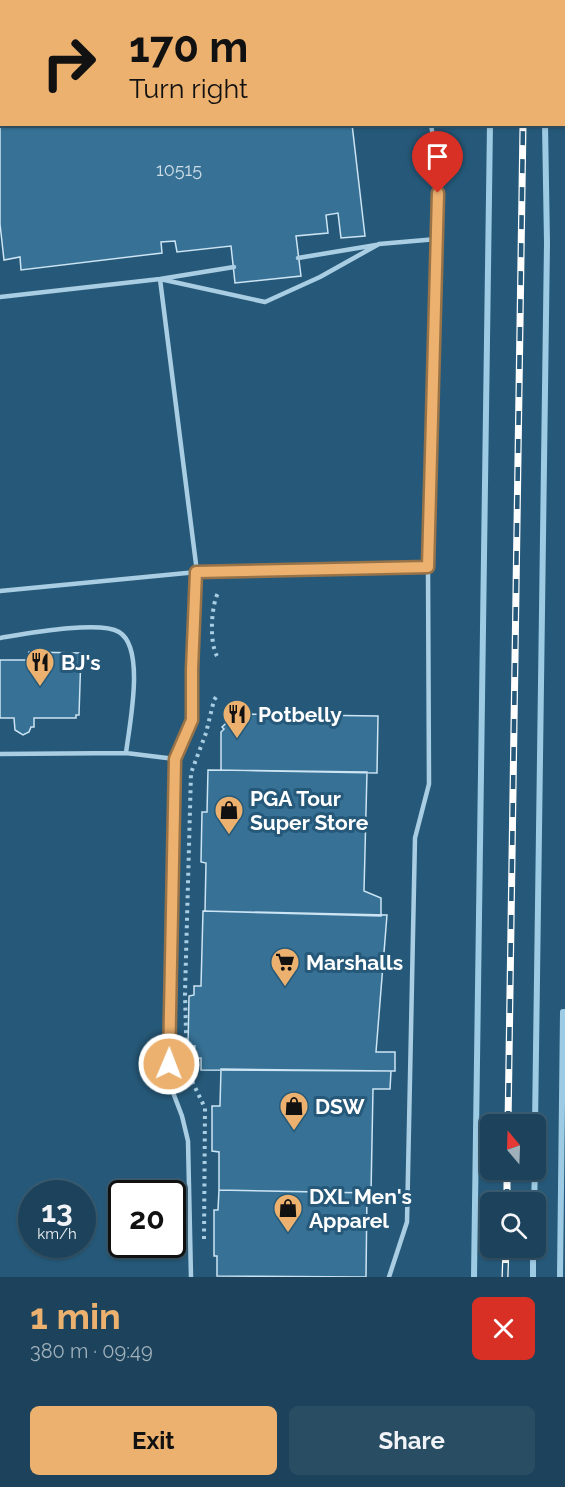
<!DOCTYPE html>
<meta charset="utf-8">
<style>
:root{--surface:#1c435b;--page:#294e64;--text:#f1f3f6;--muted:#a0b0bb;--line:#3a5c71;--accent:#ecb16f}
body{margin:0;font-family:Raleway,sans-serif;background:var(--page);color:var(--text);height:100vh;display:flex;flex-direction:column;font-size:22px;white-space:nowrap}
*{box-sizing:border-box;margin:0}
p{font-size:20px;color:var(--muted)}
.icon{flex:none;width:33px;height:33px;fill:none;stroke:currentColor;stroke-width:2;stroke-linecap:round;stroke-linejoin:round}
.map{position:relative;height:1277px;overflow:hidden}
.sheet{display:flex;flex-direction:column;background:var(--surface);flex:1}
.sheet>*{flex:none}
.top-card{position:absolute;left:0px;top:0px;width:566px;height:126px;box-shadow:0 2px 4px #0004,0 0 0 2px var(--line);background:#ecb16f;color:#111;overflow:hidden}
.needle{width:39px;rotate:341deg}
.buttons{position:absolute;left:480px;top:1114px;display:grid;gap:12px}
.buttons a{display:grid;place-items:center;width:66px;height:66px;border-radius:9px;background:var(--surface);box-shadow:0 2px 4px #0004,0 0 0 2px var(--line);font-size:30px}
.speed{position:absolute;left:18px;top:1180px;display:flex;gap:12px;font-size:30px;font-weight:700;text-align:center}
.speed>*{display:grid;place-content:center;width:78px;height:78px;border-radius:50%;background:var(--surface);box-shadow:0 2px 4px #0004,0 0 0 2px var(--line);line-height:1}
.speed small{font-size:15px;font-weight:400}
.speed .limit{border:3px solid #111;border-radius:9px;background:#fff;color:#111}
.pin{position:absolute;display:grid;place-items:center;width:51px;height:51px;color:#fff;margin:-62px -26px;border-radius:50% 50% 50% 0;rotate:-45deg;box-shadow:0 0 6px #0007}
.pin .icon{rotate:45deg}
.me{position:absolute;width:66px;margin:-33px;rotate:1deg;stroke-linejoin:round;filter:drop-shadow(0 0 4px #0008)}
.turn{display:flex;align-items:center;gap:21px;height:126px;padding:0 30px;font-size:27px}
.turn .icon{width:78px;height:78px;stroke-width:2.5}
.turn b{display:block;font-size:42px;line-height:51px}
.round{display:grid;place-items:center;flex:none;width:63px;height:63px;border-radius:9px;background:var(--page)}
.headline{display:flex;align-items:center;justify-content:space-between;height:102px;padding:0 30px}
h1{font-size:36px;font-weight:700;line-height:45px;color:var(--accent)}
.action{display:flex;gap:12px;margin-top:auto;padding:12px 30px}
.action a{flex:1;height:69px;border-radius:9px;background:var(--accent);color:#111;font-size:24px;font-weight:700;line-height:69px;text-align:center}
.action a+a{background:var(--page);color:var(--text)}
.map>svg:first-child{display:block}
.lines{fill:none;stroke-linecap:round;stroke-linejoin:round}
.stream{stroke:#9ecbe4;stroke-width:6}
.building{fill:#377296;stroke:#cce4f3;stroke-width:1.5}
.path{stroke:#a9cee3;stroke-width:4;stroke-dasharray:3 4.5;stroke-linecap:butt}
.service{stroke:#a9cee3;stroke-width:4.5}
.rail-casing{stroke:#fff;stroke-width:7}
.rail{stroke:#265979;stroke-width:4.5;stroke-dasharray:14;stroke-linecap:butt}
.route-casing{stroke:#997348;stroke-width:15}
.route{stroke:#ecb16f;stroke-width:10}
.labels{text-anchor:middle;dominant-baseline:central;stroke-width:6;stroke-linejoin:round;paint-order:stroke}
.number-label{font-size:18px;fill:#cddce5}
.poi-label{font-size:21px;font-weight:bold;fill:#fff;stroke:#265979;text-anchor:start}
</style>
<div class="map">
<svg width="565" height="1277" viewBox="0 0 565 1277">
<rect width="100%" height="100%" fill="#265979"/>
<g class="lines">
<path class="stream" d="M544 0V2
M492 2V0
M535 1125 547 243 545 124
M534 1203 535 1170
M474 1277 490 124
M533 1277V1248
M560 1277 563 1012H565"/>
</g>
<path class="building" d="M0 0 13 2H2V124H352L365 236 341 238 338 213 326 215 328 233 296 236 301 276 235 283 231 246 177 252 175 241 161 242 162 253 21 270 20 257 4 260 0 224Z
M133 0H304V2H120Z
M29 652 81 653 79 715H76V718H34V727H31L29 732 23 735 15 730 14 718H0V660H29Z
M236 714 239 716 241 714 378 716 377 773 221 770V732L224 729 222 727Z
M208 770 367 772 364 891 381 898V916L205 911 206 863 201 862 202 812H207Z
M203 911 387 915 376 1052H395V1071L201 1070V1058L193 1059 195 1046H188L189 996 194 995V986H201Z
M221 1069 391 1071 390 1089H373L371 1193 219 1190V1152L212 1151V1106H220Z
M219 1190 367 1193 366 1277 217 1276V1256H214V1210H218Z"/>
<g class="lines">
<path class="path" d="M217 656C209 642 211 604 219 591
M204 1239 205 1108 187 1071 185 993 191 773 206 733 214 700 218 694"/>
<path class="service" d="M406 0 407 2
M298 258 376 245
M0 297 160 279 265 302 320 277 379 244 437 239
M0 591 197 572 428 567
M0 638C25 634 99 620 119 632 146 648 129 727 126 753
M0 754 126 753 175 759
M191 1277 188 1141 182 1116 169 1082 175 759 192 720V669L197 572 160 279 234 267
M389 1277 407 1222 415 838 429 784 428 567 438 170 431 124"/>
<g class="rail-casing">
<path id="rail" d="M525 2V0
M508 1125 523 124
M507 1203V1170
M505 1277 506 1248"/>
</g>
<use href="#rail" class="rail"/>
</g>
<g class="lines">
<g class="route-casing">
<path id="route" d="M169 1064 175 759 192 720V669L196 572 428 567 438 193"/>
</g>
<use href="#route" class="route"/>
</g>
<defs>
<g id="restaurant-pin" transform="scale(1.5)"><path d="M0 17L-7.5 6A9.5 9.5 0 1 1 7.5 6Z" fill="#ecb16f" stroke="#265979"/><path d="M-5-6h1v4h1v-4h1v4h1v-4h1v5L-1.5 .5V6h-2V.5L-5-1ZM5-6V6H3V1.5H1.5Q1.5-4 5-6Z" fill="#111"/></g>
<g id="shop-pin" transform="scale(1.5)"><path d="M0 17L-7.5 6A9.5 9.5 0 1 1 7.5 6Z" fill="#ecb16f" stroke="#265979"/><path d="M-5-2.5h2.3a2.7 3.5 0 0 1 5.4 0H5L5.5 6h-11ZM-1.5-2.5h3a1.5 2.3 0 0 0-3 0Z" fill="#111"/></g>
<g id="supermarket-pin" transform="scale(1.5)"><path d="M0 17L-7.5 6A9.5 9.5 0 1 1 7.5 6Z" fill="#ecb16f" stroke="#265979"/><path d="M-6-5.5h2.5l.6 2H6L4.5 2H-2.5L-4.4-4H-6ZM-1.5 3.2a1.3 1.3 0 1 0 .1 0ZM3 3.2a1.3 1.3 0 1 0 .1 0Z" fill="#111"/></g>
</defs>
<g fill-rule="evenodd">
<use href="#restaurant-pin" x="40" y="662"/>
<use href="#restaurant-pin" x="237" y="714"/>
<use href="#shop-pin" x="229" y="810"/>
<use href="#supermarket-pin" x="285" y="962"/>
<use href="#shop-pin" x="294" y="1106"/>
<use href="#shop-pin" x="288" y="1208"/>
</g>
<g class="labels">
<g class="number-label">
<text x="179" y="169">10515</text>
</g>
<g class="poi-label">
<text x="61" y="662">BJ's</text>
<text x="258" y="714">Potbelly</text>
<text x="250" y="798">PGA Tour<tspan x="250" dy="24">Super Store</tspan></text>
<text x="306" y="962">Marshalls</text>
<text x="315" y="1106">DSW</text>
<text x="309" y="1196">DXL Men's<tspan x="309" dy="24">Apparel</tspan></text>
</g>
</g>
</svg>
<div class="buttons">
<a><svg class="needle" viewBox="-14 -14 28 28"><path d="M0-13l5 13h-10z" fill="#e53935"/><path d="M0 13l5-13h-10z" fill="#a0b0bb"/></svg></a>
<a><svg class="icon" aria-label="search" viewBox="0 0 24 24"><circle cx="10" cy="10" r="6"/><path d="M15 15l6 6"/></svg></a>
</div>
<div class="speed"><div>13<small>km/h</small></div><div class="limit">20</div></div>
<div class="pin" style="left:438px;top:193px;background:#d93025"><svg class="icon" aria-label="arrive" viewBox="0 0 24 24"><path d="M6 21V4h12l-3 4 3 4H6"/></svg></div>
<svg class="me" style="left:169px;top:1064px" viewBox="-20 -20 40 40"><circle r="17" fill="#ecb16f" stroke="#fff" stroke-width="3"/><path d="M0-11L8 9 0 5-8 9z" fill="#fff"/></svg>
<div class="top-card">
<div class="turn"><svg class="icon" aria-label="right" viewBox="0 0 24 24"><path d="M7 20v-9h11M14 6l5 5-5 5"/></svg><div><b>170 m</b>Turn right</div></div>
</div>
</div>
<section class="sheet">
<div class="headline"><div><h1>1 min</h1><p>380 m · 09:49</p></div><a class="round" style="background:#d93025;color:#fff"><svg class="icon" aria-label="close" viewBox="0 0 24 24"><path d="M6 6l12 12M18 6L6 18"/></svg></a></div>
<div class="action"><a>Exit</a><a>Share</a></div>
</section>
